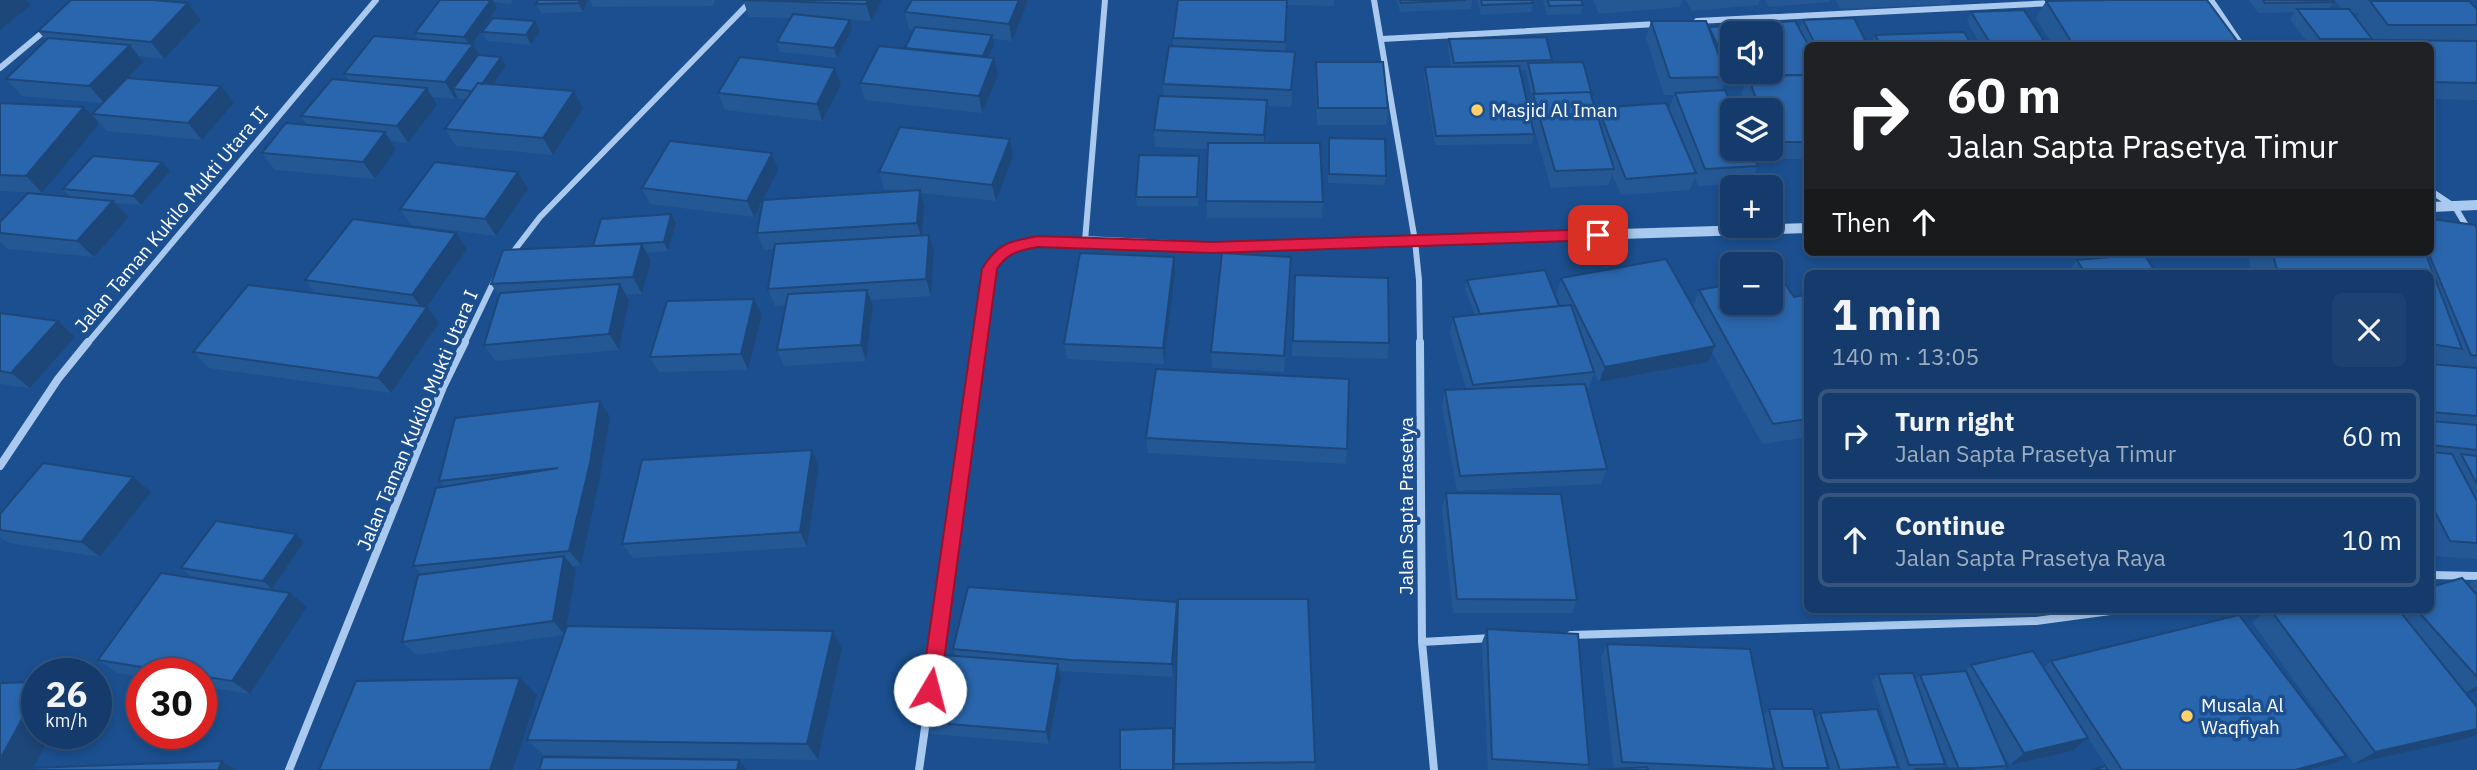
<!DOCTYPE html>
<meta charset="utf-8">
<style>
:root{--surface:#143b6b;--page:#1d4271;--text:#f1f3f6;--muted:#9dadc1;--line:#33557e}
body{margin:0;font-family:"IBM Plex Sans",sans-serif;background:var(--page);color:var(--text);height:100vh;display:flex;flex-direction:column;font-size:26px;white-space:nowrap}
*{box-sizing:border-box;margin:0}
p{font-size:23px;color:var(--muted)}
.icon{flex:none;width:38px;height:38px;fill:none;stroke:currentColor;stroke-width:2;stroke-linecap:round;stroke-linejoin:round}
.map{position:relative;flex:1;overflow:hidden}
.details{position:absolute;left:1804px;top:270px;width:630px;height:343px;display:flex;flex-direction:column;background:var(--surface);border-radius:10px;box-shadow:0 4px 10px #0003,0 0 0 2px var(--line)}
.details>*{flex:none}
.hud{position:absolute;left:1804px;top:42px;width:630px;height:214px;border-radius:10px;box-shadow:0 4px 10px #0003,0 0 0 2px var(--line);background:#202124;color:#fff;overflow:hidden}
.buttons{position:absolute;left:1720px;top:21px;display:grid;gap:14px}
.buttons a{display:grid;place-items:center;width:63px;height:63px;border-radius:10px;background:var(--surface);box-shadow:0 4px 10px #0003,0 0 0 2px var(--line);font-size:35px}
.speed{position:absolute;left:21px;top:658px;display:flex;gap:14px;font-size:35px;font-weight:700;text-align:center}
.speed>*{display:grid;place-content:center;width:91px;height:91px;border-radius:50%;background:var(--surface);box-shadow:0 4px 10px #0003,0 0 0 2px var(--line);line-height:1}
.speed small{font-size:18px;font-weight:400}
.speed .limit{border:10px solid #d22;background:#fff;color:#111}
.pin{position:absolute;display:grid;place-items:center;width:60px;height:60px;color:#fff;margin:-30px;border-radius:14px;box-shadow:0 4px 10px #0006}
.me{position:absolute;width:77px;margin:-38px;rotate:8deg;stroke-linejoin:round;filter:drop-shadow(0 0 5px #0008)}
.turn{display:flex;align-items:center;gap:24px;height:147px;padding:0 28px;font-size:32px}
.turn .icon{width:91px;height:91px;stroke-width:2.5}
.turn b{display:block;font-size:49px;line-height:60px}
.then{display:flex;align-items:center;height:66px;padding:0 28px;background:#0003;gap:14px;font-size:26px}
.round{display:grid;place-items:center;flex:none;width:74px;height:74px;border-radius:10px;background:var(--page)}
.head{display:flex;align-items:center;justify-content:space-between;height:119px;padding:0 28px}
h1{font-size:42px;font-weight:700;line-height:52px}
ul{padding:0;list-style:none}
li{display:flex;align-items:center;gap:21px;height:94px;margin:0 14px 10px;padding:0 14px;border:4px solid var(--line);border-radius:10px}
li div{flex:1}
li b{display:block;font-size:26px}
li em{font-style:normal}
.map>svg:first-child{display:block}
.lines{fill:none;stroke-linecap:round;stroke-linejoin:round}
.minor-far1{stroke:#a9c9ee;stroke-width:6}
.minor{stroke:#a9c9ee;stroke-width:8}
.tertiary{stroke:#a9c9ee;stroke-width:10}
.wall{fill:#245895;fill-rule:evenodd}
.shaded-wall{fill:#1d4779}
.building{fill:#2a66ad;stroke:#1d4779;stroke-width:2}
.route{fill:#e11d48;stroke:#92132f;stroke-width:2}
.poi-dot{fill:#ffd166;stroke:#1b4f8f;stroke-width:2.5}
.labels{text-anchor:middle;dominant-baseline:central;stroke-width:7;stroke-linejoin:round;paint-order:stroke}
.poi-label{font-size:19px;fill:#fff;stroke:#1b4f8f;text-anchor:start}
.street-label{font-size:19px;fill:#fff;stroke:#1b4f8f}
</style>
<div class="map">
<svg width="2477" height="770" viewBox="0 0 2477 770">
<rect width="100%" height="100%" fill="#1b4f8f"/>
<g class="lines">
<path class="minor-far1" d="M1374 0 1415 241 1419 280 1420 344
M2211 0 2242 46
M1697 21 2052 3
M1382 39 1657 24
M0 68 48 28
M2431 191 2455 207 2477 244
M510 256 540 217 752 0
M87 344 376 0
M464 344 496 277
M979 344C982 325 984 284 991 268 1005 234 1055 240 1085 241L1105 0"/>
<path class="minor" d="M1420 342 1422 642 1434 770
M0 466 58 379 88 342
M2431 575 2477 576
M1571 635 2036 621 2125 609
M1422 642 1492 638
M289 770 443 387 465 342
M919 770 980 342"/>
<path class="tertiary" d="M2431 207 2477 205
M1085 241 1212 247 1808 228"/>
</g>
<path class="wall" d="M440 0H513L510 4 494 2 497 8 472 44 479 55 506 66 493 85 583 108 553 155 456 146 445 129 466 99H459L457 96 455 99 432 97 437 105 408 143 391 141 396 149 375 179 275 170 262 153 307 125 301 116 349 80 344 74 419 40 415 33Z
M588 0 583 12 541 13 536 4Z
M590 0H715L713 6 593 7Z
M743 0H882L871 21 850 20 852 29 837 58 780 52 777 42 791 18 749 17Z
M1178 0H1334V6L1287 5 1285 52 1294 69 1291 107 1267 106 1265 143 1323 202 1322 218H1207V149L1155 147 1154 130 1164 96 1163 84 1173 46V38Z
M1397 0H1472L1471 9 1400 12Z
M1477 0H1532L1533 3 1531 12 1481 15Z
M1543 0H1581L1583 5 1581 14 1547 15Z
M1593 0H1682L1680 7 1599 14Z
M1686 0H1760L1758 5 1692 11Z
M1765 0H1830L1829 2 1769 7Z
M1836 0H1951L1949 4 1840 9Z
M2249 0H2332L2334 2 2328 9H2342L2334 0H2459L2477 9V100L2431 99V46H2369L2373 40H2372L2367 46H2310L2290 19 2295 12 2258 13ZM2352 13H2360L2356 18Z
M2046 1 2241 46H2053L2036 18Z
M1027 4 1012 41 993 39 994 45 989 57 994 58 998 75 982 113 865 100 860 83 905 49 914 30 909 29 905 12Z
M1971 12 2046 44 2045 46H1981L1967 21Z
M201 20 164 59 139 56 143 62 128 78 221 86 234 103 202 140 107 131 92 114 103 103 22 96 6 79 46 40 38 31Z
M1803 20 1868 46H1808V159H1765L1761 149H1771V110H1748L1741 93 1744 86 1729 87 1726 79 1721 90 1758 166 1751 182 1698 186 1695 177 1690 190 1621 195 1612 174 1609 185 1551 188 1529 111 1532 98 1526 73V70H1520L1534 134 1532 144 1435 145 1424 76 1425 67H1451L1448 49 1449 39 1552 60V63L1592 95V97L1597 113 1598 108 1669 110 1674 95H1664L1646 38 1651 21 1709 28V27L1768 76H1772L1770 72H1771V33H1750L1753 24 1799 29Z
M540 31 531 45 487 41 482 32Z
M1875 35 1972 46H1871V44Z
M1316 62 1388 108 1386 125H1317L1315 79Z
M835 68 841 85 822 121 725 110 718 93Z
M0 103 84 107 99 124 42 193 0 191Z
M1329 138 1386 176 1384 185 1328 183Z
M1010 139 1013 156 996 201 921 193 924 206 922 235H929L934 251 931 296 871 300 873 306 866 361 784 366 777 350 786 305 775 306 768 289 774 249 764 250 757 233 902 191 884 189 879 172Z
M1200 165 1198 206H1137L1136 197Z
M778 170 754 217 650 204 642 188Z
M170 171 141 205 115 203 129 217 94 257 8 249 0 242V222L70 197 63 189Z
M518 172 528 189 496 236 411 225 400 209Z
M671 214 676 223 668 251 647 253 651 261 642 294H627L629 300 619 350 495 361 484 345 499 296 491 284 593 246Z
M2477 229V559L2431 556V273H2252L2247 252H2431Z
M456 233 467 249 427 307 439 323 391 393 209 368 193 352 315 293 305 280Z
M1291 257 1284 372 1212 368 1211 352Z
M2077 260 2156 273H2067Z
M1175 273 1164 364 1067 359 1064 344Z
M1295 275 1389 343 1387 359 1292 356Z
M1561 278 1693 307 1699 290 1794 297 1808 301V437L1762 444 1712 352 1708 362 1599 382 1594 372 1589 388H1586L1607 469 1601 484 1457 491 1442 406 1445 390 1466 389 1450 333 1453 317 1475 315 1465 289 1467 280 1559 306H1562L1556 295Z
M0 313 75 337 30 388 0 384Z
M762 315 748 370 659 372 650 357Z
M600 401 610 417 600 478 581 565 572 566 576 570 566 628 833 631 842 648 818 760 544 755 527 740 564 635 417 655 402 642 422 574 413 566 444 486 439 481Z
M1146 438 1347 449 1346 464 1148 453Z
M812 450 819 466 807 547 633 558 622 544Z
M151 492 100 557 9 543 0 537V514Z
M1446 493 1577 600 1572 613H1453L1442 508Z
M296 534 304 542 272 589 191 576 181 568Z
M2477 579V691L2466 694 2469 738 2354 764 2252 622 2269 609H2431Z
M307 607 250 694 201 686V674H142V677L118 673 98 660Z
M1999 609H2019L2001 612Z
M1178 614 1315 762V770H1175L1178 619 1173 677 1060 671 1061 678 1049 744 932 734 926 722 956 656 953 649Z
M1487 629 1589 765 1587 770H1488L1482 642Z
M1607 644 1774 769 1772 770H1597L1614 769 1601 658Z
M2051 661 2346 756 2335 763 2308 770H2109L2064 701 2072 751 2010 765 1999 748 2007 766 2003 770H1901L1872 681 1878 674 1915 680 1920 675 1966 671 1971 665 2044 668ZM1937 740 1949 769H1939L1945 764Z
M1769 709 1816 718 1820 713 1898 767 1895 770H1831L1820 737 1828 768 1827 770H1776L1763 716Z"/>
<path class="shaded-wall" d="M1 0H26L31 5 0 30V1Z
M491 0H493L497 8 470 47 464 37Z
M580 0H588L583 12 578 3Z
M868 0H882L871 21 866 4Z
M1019 0H1027V4L1012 41 1009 24Z
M188 3 201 20 164 59 151 42Z
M850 20 852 29 837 58 834 48Z
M535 21 540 31 531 45 526 35Z
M992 35 994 45 985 65 983 56Z
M473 44 483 61 453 89 457 96 455 99 445 82Z
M130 45 143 62 104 103 89 86Z
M501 57 506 66 482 101 476 91Z
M994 58 998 75 982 113 979 96Z
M835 68 841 85 822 121 817 104Z
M221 86 234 103 202 140 188 123Z
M427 88 437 105 408 143 397 126Z
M574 91 583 108 553 155 543 138Z
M1267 100V117L1264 152V135Z
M84 107 99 124 42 193 26 176Z
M385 132 396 149 375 179 363 162Z
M1010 139 1013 156 996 201 992 185Z
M772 153 778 170 754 217 747 201Z
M162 162 170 171 141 205 133 196Z
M518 172 528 189 496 236 485 219Z
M920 190 924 206 922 240 917 223Z
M113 201 129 217 94 257 77 241Z
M671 214 676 223 668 251 664 242Z
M456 233 467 249 427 307 439 323 391 393 378 378 424 311 412 295Z
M929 235 934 251 931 296 926 279Z
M642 244 651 261 642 294 633 277Z
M1174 257 1175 273 1164 364 1163 348Z
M620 284 629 300 619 350 609 334Z
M867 290 873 306 866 361 861 345Z
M754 299 762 315 748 370 741 354Z
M58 321 75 337 30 388 11 373Z
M1715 346 1708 362 1599 382 1605 367Z
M600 401 610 417 600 478 581 565 569 551Z
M812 450 819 466 807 547 800 532Z
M133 477 151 492 100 557 81 542Z
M296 534 304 542 272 589 263 581Z
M564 556 576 570 565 635 553 621Z
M290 593 307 607 250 694 232 681Z
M1177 602 1178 616 1173 677 1172 664Z
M833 631 842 648 818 760 807 744Z
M1058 664 1061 678 1049 744 1046 732Z
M520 678 537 695 513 770H490Z
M2477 686V691L2460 696Z
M37 692V733H52L32 770H0V759Z
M2477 729V734L2469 738 2354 764 2375 752Z
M2088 738 2072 751 2010 765 2024 753Z
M2346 756 2335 763 2308 770H2295Z
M739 760 747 770H737Z
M222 761 236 770H218Z"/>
<path class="building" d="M71 0H152L188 3 151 42 38 31Z
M440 0H491L464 37 415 33Z
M538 0H580L578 3 536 4Z
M743 0H868L866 4Z
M912 0H1019L1009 24 905 12Z
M1178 0H1287L1285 42 1173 38Z
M1400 0H1466L1401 3Z
M1481 0H1532L1533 3 1482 5Z
M1548 0H1581L1583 5 1549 6Z
M2111 0H2207L2241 46H2074L2046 1Z
M2263 0H2332L2334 2 2265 3Z
M2370 1H2469L2477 9V25H2388Z
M2297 9H2349L2372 39H2320Z
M2024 10 2046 44 1992 46 1971 12Z
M793 14 850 20 834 48 777 42Z
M493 18 535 21 526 35 482 32Z
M1854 18 1868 46H1816L1803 20Z
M1651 21H1706L1727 77 1670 78Z
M1795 21 1809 46H1808V75H1781L1771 57V33H1758L1753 24Z
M1745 25 1749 33H1732V72H1767L1769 75 1732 77 1709 27Z
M915 27 992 35 983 56 905 48Z
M1964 32 1972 46H1881L1875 35Z
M374 36 473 44 445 82 344 74Z
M1546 37 1552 60 1454 63 1449 39Z
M48 38 130 45 89 86 6 79Z
M2374 40 2477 41V83L2431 82V46H2378Z
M879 46 994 58 979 96 860 83Z
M1169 46 1295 52 1291 90 1163 84Z
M478 55 501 57 482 84 478 83 472 91 453 89Z
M740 57 835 68 817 104 718 93Z
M1316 62H1383L1388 108H1318Z
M1583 62 1592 95H1591L1590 92 1535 94 1528 63Z
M1519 66 1534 134 1436 136 1425 67Z
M1808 75V142H1772L1771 139V110H1760L1748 76Z
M127 78 221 86 188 123 92 114Z
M332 79 427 88 397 126 301 116Z
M478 83 574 91 543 138 445 129Z
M1725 90 1734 110H1732V149H1751L1758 166 1705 169 1675 93Z
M1590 92 1614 169 1555 171 1533 94Z
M1159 96 1267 100 1264 135 1154 130Z
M0 103 84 107 26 176 0 175Z
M1666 103 1696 173 1626 179 1598 108Z
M286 123 385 132 363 162 262 153Z
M900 127 1010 139 992 185 879 172Z
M1329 138 1385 139 1386 176 1329 174Z
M670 141 772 153 747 201 642 188Z
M1208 143H1320L1323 202 1206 201Z
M1139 155 1199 156 1197 197H1136Z
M93 156 162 162 133 196 63 189Z
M435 162 518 172 485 219 400 209Z
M920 190 917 223 757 233 763 200Z
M28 193 113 201 77 241 0 233V222Z
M671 214 664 242 593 246 601 219Z
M353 219 456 233 412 295 305 280Z
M2431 219 2475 225 2477 229V356L2471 355 2428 252H2431Z
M929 235 926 279 768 289 775 244Z
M642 244 633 277 491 284 503 250Z
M2272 252H2425L2462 349 2431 344V273H2278Z
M1080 253 1174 257 1163 348 1064 344Z
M1222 253 1291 257 1284 356 1211 352Z
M2144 254 2156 273H2085L2077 260Z
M1666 259 1715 346 1605 367 1561 278Z
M1545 270 1559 306 1480 314 1467 280Z
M1295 275 1388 278 1389 343 1293 341Z
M1779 275 1794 297 1804 295 1808 301V419L1773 424 1699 290 1732 284V303H1771V277Z
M620 284 609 334 484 345 500 293Z
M248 285 427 307 378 378 193 352Z
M867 290 861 345 777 350 788 294Z
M754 299 741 354 650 357 667 301Z
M1571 305 1594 372 1473 385 1453 317Z
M0 313 58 321 11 373 0 371Z
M2431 364 2477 368V416L2431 412Z
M1156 369 1349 379 1347 449 1146 438Z
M1585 384 1607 469 1460 476 1445 390Z
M600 401 590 463 569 551 413 566 436 488 558 468 439 481 455 418Z
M2431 421 2477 425V450L2431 445Z
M812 450 800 532 622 544 642 460Z
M2431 452 2452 454 2477 501V543L2450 541 2431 504Z
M2461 454 2477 456V484Z
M43 463 133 477 81 542 0 530V514Z
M1446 493 1561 494 1577 600 1457 599Z
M216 521 296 534 263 581 181 568Z
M564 556 553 621 402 642 418 575Z
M161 573 290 593 232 681 201 676V674H185L98 660Z
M2462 578 2477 595V677L2416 609H2431V587Z
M968 587 1177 602 1172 664 1071 660 953 649Z
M1178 599H1308L1315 762 1174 764Z
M2270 609H2398L2477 707V729L2375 752Z
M2239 615 2346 756 2295 770H2122L2051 661Z
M567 626 833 631 807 744 527 740Z
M1487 629 1578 634 1589 765 1492 759Z
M1607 644 1750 649 1774 769 1622 762Z
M2033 651 2088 738 2024 753 1971 665Z
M943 655 1058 664 1046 732 926 722Z
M1966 671 2007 766 1959 769 1920 675Z
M1913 673 1945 764 1909 765 1878 674Z
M520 678 490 770H319L356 681Z
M37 682V692L0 759V683Z
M1769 709H1813L1828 768H1783Z
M1877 709 1898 767 1840 770 1820 713Z
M1173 728V770H1120V730Z
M543 757 739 760 737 770H539Z
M222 761 218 770H29L30 768Z
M2105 766 2108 770H2093Z
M1647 767 1648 770H1597Z
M1972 768 1973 770 1914 769Z"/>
<path class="route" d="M1598 229 1606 235 1598 240 1212 253 1038 247C1020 250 1007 253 997 269L940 690 937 696 930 698 924 696 921 690 982 269C997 243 1010 241 1038 236L1212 242Z"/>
<g class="poi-dot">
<circle cx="1477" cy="110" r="7"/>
<circle cx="2187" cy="716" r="7"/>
</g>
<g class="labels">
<g class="poi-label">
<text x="1491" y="110">Masjid Al Iman</text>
<text x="2201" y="705">Musala Al<tspan x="2201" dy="22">Waqfiyah</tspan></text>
</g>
<g class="street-label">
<text transform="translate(171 219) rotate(-50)">Jalan Taman Kukilo Mukti Utara II</text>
<text transform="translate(417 420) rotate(-67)">Jalan Taman Kukilo Mukti Utara I</text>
<text transform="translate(1406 506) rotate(-90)">Jalan Sapta Prasetya</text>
</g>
</g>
</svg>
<div class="buttons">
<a><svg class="icon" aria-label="sound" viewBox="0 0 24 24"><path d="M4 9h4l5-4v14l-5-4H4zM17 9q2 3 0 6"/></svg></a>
<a><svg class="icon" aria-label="layers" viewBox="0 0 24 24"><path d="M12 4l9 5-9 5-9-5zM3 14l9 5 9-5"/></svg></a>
<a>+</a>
<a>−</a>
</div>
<div class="speed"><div>26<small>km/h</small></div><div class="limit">30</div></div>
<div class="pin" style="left:1598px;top:235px;background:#d93025"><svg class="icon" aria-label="arrive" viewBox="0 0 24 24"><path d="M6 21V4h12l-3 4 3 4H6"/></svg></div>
<svg class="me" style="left:930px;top:690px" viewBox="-20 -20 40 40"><circle r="19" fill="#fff"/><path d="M0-13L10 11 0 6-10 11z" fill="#e11d48"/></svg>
<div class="hud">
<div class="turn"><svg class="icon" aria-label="right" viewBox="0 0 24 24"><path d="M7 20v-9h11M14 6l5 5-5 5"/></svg><div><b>60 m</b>Jalan Sapta Prasetya Timur</div></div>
<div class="then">Then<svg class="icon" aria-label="ahead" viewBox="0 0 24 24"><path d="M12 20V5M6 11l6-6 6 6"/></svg></div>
</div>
<section class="details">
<div class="head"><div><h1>1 min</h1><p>140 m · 13:05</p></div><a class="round"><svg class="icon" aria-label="close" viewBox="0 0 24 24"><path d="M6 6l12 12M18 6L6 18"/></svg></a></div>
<ul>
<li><svg class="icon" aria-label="right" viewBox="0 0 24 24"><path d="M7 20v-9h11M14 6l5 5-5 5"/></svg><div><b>Turn right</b><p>Jalan Sapta Prasetya Timur</p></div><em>60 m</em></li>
<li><svg class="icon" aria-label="ahead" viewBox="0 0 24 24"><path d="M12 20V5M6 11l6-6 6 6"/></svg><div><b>Continue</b><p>Jalan Sapta Prasetya Raya</p></div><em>10 m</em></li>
</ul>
</section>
</div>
